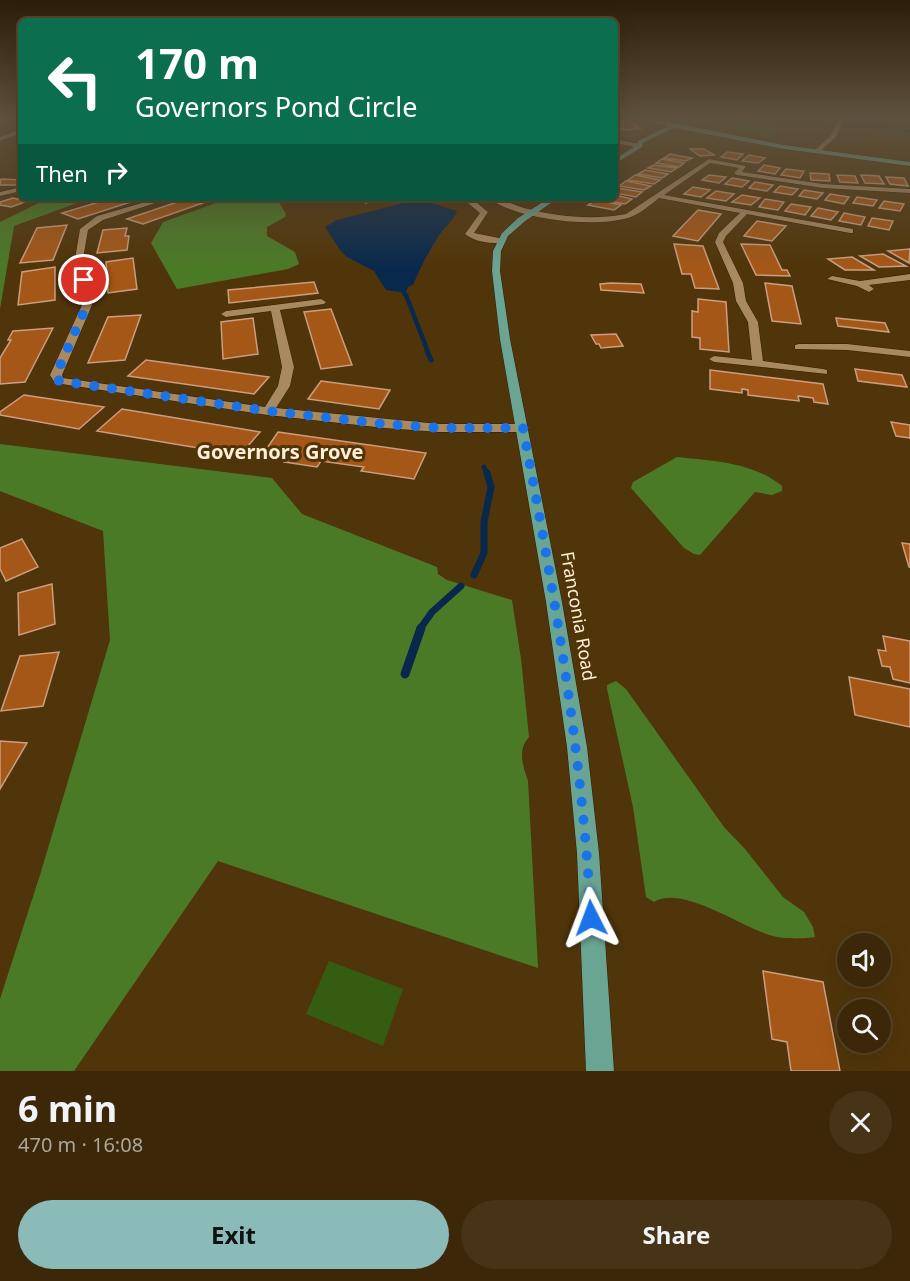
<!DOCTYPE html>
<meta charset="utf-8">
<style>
:root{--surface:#3c2808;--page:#473416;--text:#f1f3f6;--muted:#aca69c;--line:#554429;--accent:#8bbbb9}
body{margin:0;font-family:"Noto Sans",sans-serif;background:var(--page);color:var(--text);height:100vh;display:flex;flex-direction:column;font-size:22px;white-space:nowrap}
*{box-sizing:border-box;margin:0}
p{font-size:20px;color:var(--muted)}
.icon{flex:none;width:33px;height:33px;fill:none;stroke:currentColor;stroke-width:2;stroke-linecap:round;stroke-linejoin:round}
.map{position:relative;height:1071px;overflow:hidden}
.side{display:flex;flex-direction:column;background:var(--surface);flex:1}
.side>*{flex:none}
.guide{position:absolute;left:18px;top:18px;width:600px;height:183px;border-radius:9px;box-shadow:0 6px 24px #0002,0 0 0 2px var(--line);background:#0b6e4f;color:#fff;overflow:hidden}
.tools{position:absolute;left:837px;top:933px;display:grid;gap:12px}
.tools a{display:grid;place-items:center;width:54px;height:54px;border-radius:50%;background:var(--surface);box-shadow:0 6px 24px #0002,0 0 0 2px var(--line);font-size:30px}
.pin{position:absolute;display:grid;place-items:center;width:51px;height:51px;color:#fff;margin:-26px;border:3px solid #fff;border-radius:50%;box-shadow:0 2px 6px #0007}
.me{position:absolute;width:66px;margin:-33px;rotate:357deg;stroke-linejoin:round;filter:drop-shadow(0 0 4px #0008)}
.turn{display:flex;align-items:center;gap:21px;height:126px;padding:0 18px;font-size:27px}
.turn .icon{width:78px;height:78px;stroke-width:2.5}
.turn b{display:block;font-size:42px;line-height:51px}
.then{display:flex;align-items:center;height:57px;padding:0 18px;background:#0003;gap:12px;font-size:22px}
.round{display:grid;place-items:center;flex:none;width:63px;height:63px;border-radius:32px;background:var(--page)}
.headline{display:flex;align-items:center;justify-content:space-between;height:102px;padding:0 18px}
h1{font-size:36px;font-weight:700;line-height:45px}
.button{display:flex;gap:12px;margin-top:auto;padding:12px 18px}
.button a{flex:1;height:69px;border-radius:36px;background:var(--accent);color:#111;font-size:24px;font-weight:700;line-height:69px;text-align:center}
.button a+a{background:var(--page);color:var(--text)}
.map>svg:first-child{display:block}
.built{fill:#5d3d08}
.green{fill:#345d12}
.forest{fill:#4b7a27}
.water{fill:#09294c}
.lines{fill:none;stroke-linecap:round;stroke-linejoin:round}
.stream-far4{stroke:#09294c;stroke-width:3}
.stream-far3{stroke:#09294c;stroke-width:4.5}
.stream-far2{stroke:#09294c;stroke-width:5}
.stream-far1{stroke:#09294c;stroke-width:7}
.stream{stroke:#09294c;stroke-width:9}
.building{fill:#a55717;stroke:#cb9e81;stroke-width:1.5}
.minor-casing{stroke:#311e00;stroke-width:1}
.major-casing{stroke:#311e00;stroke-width:1}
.minor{fill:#a88960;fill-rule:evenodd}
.major{fill:#6aa594;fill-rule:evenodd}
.route{stroke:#1a73e8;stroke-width:10;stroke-dasharray:0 18}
.labels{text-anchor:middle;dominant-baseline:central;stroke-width:6;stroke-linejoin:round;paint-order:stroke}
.street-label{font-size:18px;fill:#ffeed8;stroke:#50350a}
.neighbourhood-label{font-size:20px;font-weight:bold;fill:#ffeed8;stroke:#50350a}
</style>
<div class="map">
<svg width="910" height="1071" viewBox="0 0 910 1071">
<rect width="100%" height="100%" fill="#50350a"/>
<path class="built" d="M615 117 640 122 651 126 649 130 632 139H615Z"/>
<path class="green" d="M667 117H785L772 138Z
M329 961 403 989 383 1046 306 1014Z"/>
<path class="forest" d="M49 198H91L14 226 0 309V222Z
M230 198H276L286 214 285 217 267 227V236L295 252 299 264 288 269 177 289 151 243 163 222Z
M0 444 272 478 302 514 437 567 438 574 447 580 512 600 521 659 529 737C517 750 523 766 528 781L538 968 218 861 74 1071H0V999L40 875 110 640 103 531 0 491Z
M677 457C714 461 752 462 782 486V491L772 495 755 492 700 555 694 554 684 548 631 488 633 482Z
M616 681 626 689 724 827 745 849 783 897 804 912 813 927 815 937C806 939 782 939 773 936 744 929 682 884 654 902L646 897 633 807 607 689V685Z"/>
<path class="water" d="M407 202 432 203 457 211C454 219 449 223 443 230 431 246 421 266 413 285L408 287 405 296H403L401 292 386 290 374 271 347 257 340 250 325 227 337 220Z"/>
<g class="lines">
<path class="stream-far4" d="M682 117 736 123H827
M852 125 910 131"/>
<path class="stream-far3" d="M406 295 428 352"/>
<path class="stream-far2" d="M427 351 431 360
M484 467 488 475"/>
<path class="stream-far1" d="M474 575 484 553V522L491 487 487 473
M420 629 432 612 461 586"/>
<path class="stream" d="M405 674 421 628"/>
</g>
<path class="building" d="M625 121 639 126 636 127 640 129 624 130 615 126V122Z
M690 149H704L714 155 700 156Z
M727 152 743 154 737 160 721 157Z
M670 154 692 158 686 161 664 158Z
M749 155 765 158 758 163 742 161Z
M662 159 684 163 679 167 656 163Z
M654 165 677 168 671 172 648 168Z
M764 165 780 168 775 174 758 171Z
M786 169 804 171 800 178 781 175Z
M645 170 668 174 662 178 638 174Z
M810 173 829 174 830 181 811 180Z
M635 175 660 180 654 184 628 180Z
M709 175 726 177 719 183 702 180Z
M837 175 855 176 858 183 840 182Z
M861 175 879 176 884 184 865 183Z
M886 177 904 178 908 186 890 184Z
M732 178 749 181 742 187 725 184Z
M1 179 21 180V182L16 185H0Z
M626 181 651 186 644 190 619 186Z
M755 182 773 185 767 191 749 188Z
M780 186 798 189 792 195 774 192Z
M693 187 710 190 701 197 684 194Z
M617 188 642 192 636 197 615 193Z
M804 190 823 193 817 199 799 196Z
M716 191 734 194 726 201 707 198Z
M830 194 849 197 844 204 825 200Z
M615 195 632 199 625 204 599 199 615 198Z
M742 195 760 198 751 205 732 202Z
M857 197 877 200 873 206 853 203Z
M13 198 28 201 11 207 0 205V202Z
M112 198H143L78 219 62 213Z
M189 198H217L143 224 127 219Z
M765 199 784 202 778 210 759 207Z
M596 200 621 205 614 210 588 205Z
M884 201 904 204 900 211 879 208Z
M791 204 811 207 805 215 785 211Z
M818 208 838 212 831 220 811 216Z
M698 210 721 214 698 241 673 236Z
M844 213 865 217 861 225 839 221Z
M872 218 893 221 889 230 868 226Z
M757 221 786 226 772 241 744 236Z
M67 225 53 260 20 263 37 228Z
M127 228 125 236H129L127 250 97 253 103 230Z
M674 244 703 246 719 289 695 288 691 274H682Z
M741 244 770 245 782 270H787L790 276 756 275Z
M910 249 909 263 888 251Z
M883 254 906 266 879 267 860 256Z
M852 257 874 270H845L828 259Z
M133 258 137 289 108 293 106 262Z
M55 267V300L18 305 22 272Z
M314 282 318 293 229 303 228 290Z
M611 283 641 284 644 293 601 290 600 284Z
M765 283 792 286 801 324 772 321Z
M698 299 726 302 729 352 700 349V338L692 337V311L698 312Z
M331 309 352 365 321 369 304 312Z
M141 315 125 360 88 363 108 317Z
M253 318 258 354 223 359 221 322Z
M836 318 885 323 889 332 838 326Z
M53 328 25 382 0 384V358L11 340H8L13 331Z
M616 334 623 346 601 348 599 344H596L591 335Z
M146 360 269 377 254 394 128 376Z
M855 369 902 375 907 387 858 381Z
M710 370 823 384 828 404 814 402 813 398 798 396 799 401 748 395V390L742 389V393L710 389Z
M321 381 390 390 379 409 308 399Z
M24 395 104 407 79 429 0 415V412Z
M122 409 260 432 240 455 97 431Z
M891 422 910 425V438L896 436Z
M278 432 426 453 414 479 361 471 364 467 321 461 317 467 284 462 287 457 263 454Z
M22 539 38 567 6 581 0 569V548Z
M902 543 910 544V567H909Z
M52 584 55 624 19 635 18 593Z
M883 636 910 641V683L893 679 890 667 882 666 878 650 886 651Z
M59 652 43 706 1 711 20 656Z
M849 677 910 689V727L855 715Z
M0 741 27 743 0 789Z
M763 971 823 982 840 1071H791L787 1042 772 1039Z"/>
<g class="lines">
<g class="minor-casing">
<path id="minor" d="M840 117H845L836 137 818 153H814V151L831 135Z
M884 117H910V121L887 119Z
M21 129V133L0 141V137Z
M615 139 640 144 643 146 640 148 615 143Z
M709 159 746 166 742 172 823 184 910 189V193L823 188 737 175 734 173 739 168 710 163 664 195 853 229V233H850L747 214 726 236 723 242 743 283 746 301 758 322 763 361 823 369 827 370V374L714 362 709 359 714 356 752 360 748 322 736 301 733 283 715 242 719 233 740 213 659 198C650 205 639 215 628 218 593 228 518 220 488 198 502 198 515 206 528 209 560 217 593 220 626 214Z
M21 187V191L0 196V192Z
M159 198H171L103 220 88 230 83 259 93 297 92 305 62 375 63 378 265 407 278 386 282 367 271 311 226 317 221 314 226 311 321 299 326 302 324 304 280 310 294 367 290 386 276 408 439 424H523L529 428 523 432H439L385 428 268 415 55 383 50 375 82 305 83 297 75 259 80 229 97 216Z
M370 198H381L366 204 362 202Z
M462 198H471L488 212 474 233 504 239V243C491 244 475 242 465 234L480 213Z
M910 274V280L869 285 874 289 869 292 857 286 827 279 832 276 860 281Z
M799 344H847L910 351V357L847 350 795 349V345Z"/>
</g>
<g class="major-casing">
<path id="major" d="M625 117 675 123 784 145 910 162V166L784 149 674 128 643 143 642 147 615 164V159L637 145 638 141 668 126Z
M549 198H558L524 222 508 236 501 251 500 271 510 339 562 602 587 747 599 853 614 1071H586L577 853 567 747 546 602 500 339 492 271 493 251 502 233 518 218Z"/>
</g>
<use href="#minor" class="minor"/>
<use href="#major" class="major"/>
</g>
<linearGradient id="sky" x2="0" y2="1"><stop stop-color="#2c1d06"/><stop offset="0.44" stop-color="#5e513e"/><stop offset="1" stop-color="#5e513e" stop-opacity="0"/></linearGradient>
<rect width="910" height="267" fill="url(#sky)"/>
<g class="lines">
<path class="route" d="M84 280 87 305 59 368 56 375 59 381 268 411 385 424 439 428H523C554 591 582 753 591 918"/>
</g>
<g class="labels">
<g class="street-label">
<text transform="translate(579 616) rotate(80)">Franconia Road</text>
</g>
<g class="neighbourhood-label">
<text x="280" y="451">Governors Grove</text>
</g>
</g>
</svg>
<div class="tools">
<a><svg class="icon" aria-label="sound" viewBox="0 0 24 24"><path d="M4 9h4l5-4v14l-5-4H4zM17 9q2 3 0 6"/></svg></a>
<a><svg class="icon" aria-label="search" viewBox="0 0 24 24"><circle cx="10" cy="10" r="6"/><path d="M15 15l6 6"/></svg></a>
</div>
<div class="pin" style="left:84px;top:280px;background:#d93025"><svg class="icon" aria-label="arrive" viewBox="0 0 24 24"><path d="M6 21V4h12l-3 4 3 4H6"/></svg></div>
<svg class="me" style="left:591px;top:918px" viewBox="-20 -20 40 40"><path d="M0-17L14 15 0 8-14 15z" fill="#1a73e8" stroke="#fff" stroke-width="4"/></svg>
<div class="guide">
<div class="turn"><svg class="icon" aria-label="left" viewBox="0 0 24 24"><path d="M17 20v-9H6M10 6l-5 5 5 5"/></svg><div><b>170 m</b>Governors Pond Circle</div></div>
<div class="then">Then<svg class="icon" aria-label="right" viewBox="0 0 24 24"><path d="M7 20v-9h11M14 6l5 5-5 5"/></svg></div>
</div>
</div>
<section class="side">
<div class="headline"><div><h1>6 min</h1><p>470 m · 16:08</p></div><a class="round"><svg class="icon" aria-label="close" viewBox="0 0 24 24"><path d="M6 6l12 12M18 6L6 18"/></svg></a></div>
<div class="button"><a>Exit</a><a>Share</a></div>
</section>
